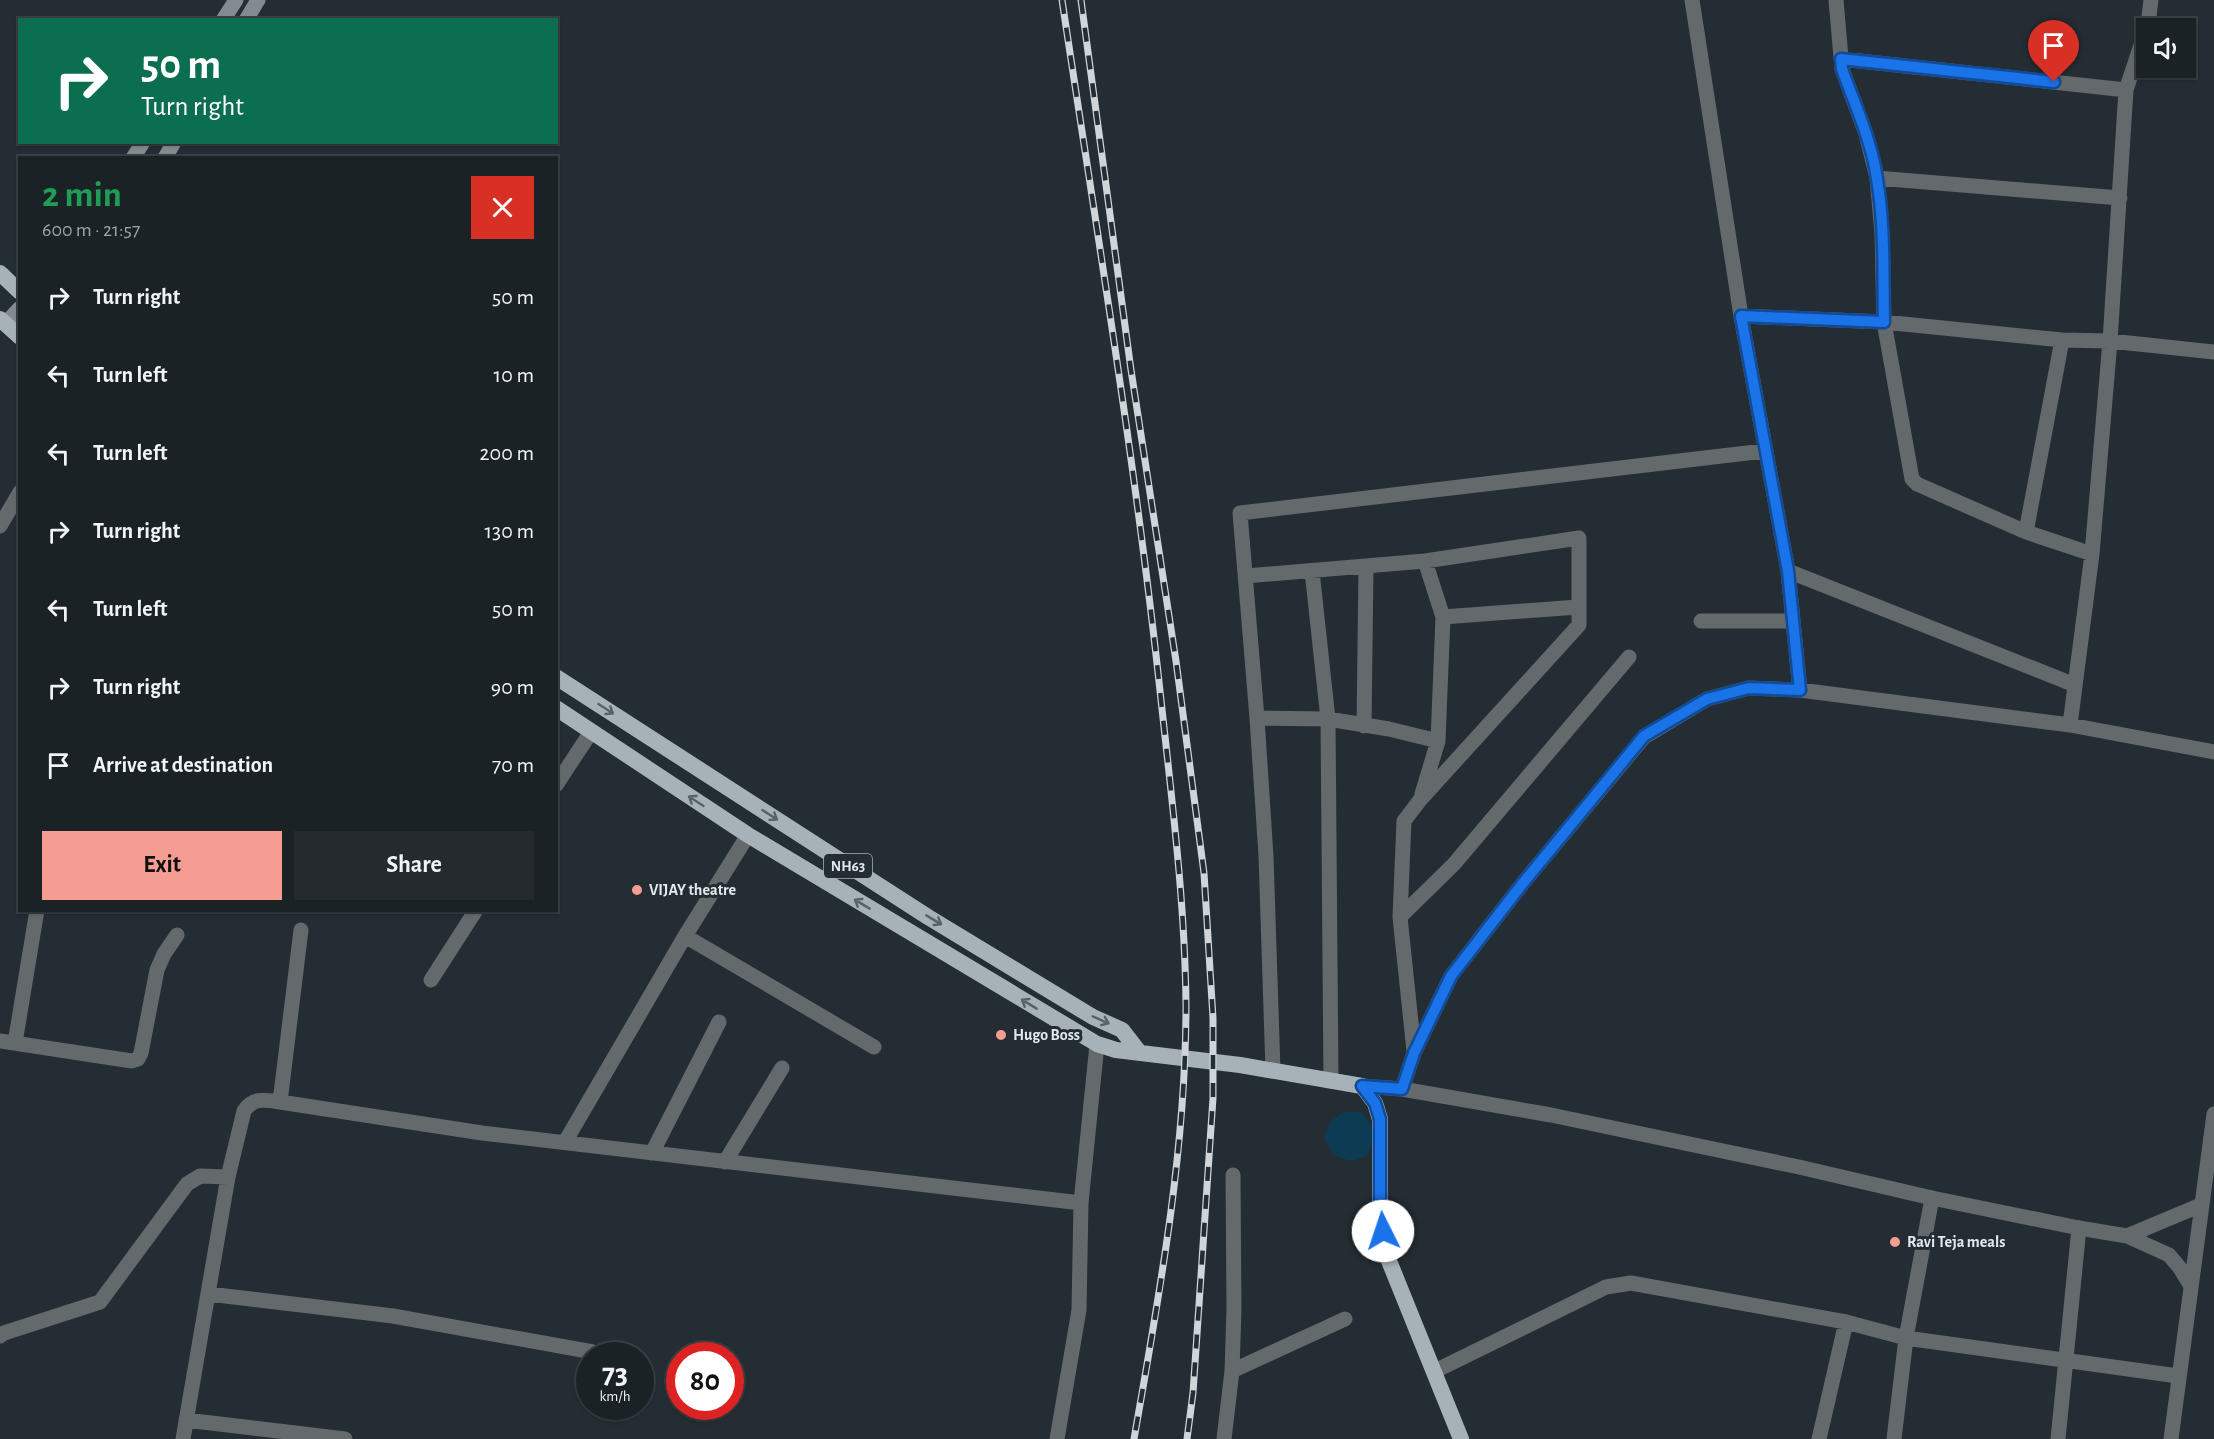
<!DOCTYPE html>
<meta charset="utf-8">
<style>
:root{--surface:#1b2226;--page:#242a2e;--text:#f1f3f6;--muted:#a0a4a7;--line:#393f43;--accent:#f59c93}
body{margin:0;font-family:"Alegreya Sans",sans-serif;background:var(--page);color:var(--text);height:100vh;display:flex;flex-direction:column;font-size:22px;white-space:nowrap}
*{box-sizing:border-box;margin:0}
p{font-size:20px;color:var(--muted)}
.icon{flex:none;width:33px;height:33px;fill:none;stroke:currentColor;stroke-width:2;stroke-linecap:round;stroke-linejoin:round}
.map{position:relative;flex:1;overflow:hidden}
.drawer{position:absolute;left:18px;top:156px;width:540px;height:756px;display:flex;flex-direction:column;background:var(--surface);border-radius:0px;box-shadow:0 2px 4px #0004,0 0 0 2px var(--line)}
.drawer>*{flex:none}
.hud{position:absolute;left:18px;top:18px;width:540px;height:126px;border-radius:0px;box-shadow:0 2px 4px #0004,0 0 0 2px var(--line);background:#0b6e4f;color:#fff;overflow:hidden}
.tools{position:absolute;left:2136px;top:18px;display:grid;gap:12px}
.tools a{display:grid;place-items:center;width:60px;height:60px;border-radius:0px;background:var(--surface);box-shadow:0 2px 4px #0004,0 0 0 2px var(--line);font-size:30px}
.speed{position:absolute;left:576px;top:1342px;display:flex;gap:12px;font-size:30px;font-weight:700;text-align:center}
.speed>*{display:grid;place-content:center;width:78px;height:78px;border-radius:50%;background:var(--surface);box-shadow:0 2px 4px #0004,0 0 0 2px var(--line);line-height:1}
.speed small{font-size:15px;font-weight:400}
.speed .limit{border:9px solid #d22;background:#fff;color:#111}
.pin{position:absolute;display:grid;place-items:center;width:51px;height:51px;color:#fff;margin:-62px -26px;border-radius:50% 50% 50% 0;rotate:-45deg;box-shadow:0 0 6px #0007}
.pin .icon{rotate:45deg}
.me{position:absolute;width:66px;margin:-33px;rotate:356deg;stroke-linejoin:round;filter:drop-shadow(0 0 4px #0008)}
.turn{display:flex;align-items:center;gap:21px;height:126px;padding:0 24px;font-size:27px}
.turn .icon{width:78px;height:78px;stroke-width:2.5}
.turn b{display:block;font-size:42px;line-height:51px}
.round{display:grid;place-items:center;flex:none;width:63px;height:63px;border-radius:0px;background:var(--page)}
.headline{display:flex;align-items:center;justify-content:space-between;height:102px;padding:0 24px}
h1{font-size:36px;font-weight:700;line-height:45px;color:#1e9e55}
.primary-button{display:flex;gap:12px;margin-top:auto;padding:12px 24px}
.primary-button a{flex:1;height:69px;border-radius:0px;background:var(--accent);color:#111;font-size:24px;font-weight:700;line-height:69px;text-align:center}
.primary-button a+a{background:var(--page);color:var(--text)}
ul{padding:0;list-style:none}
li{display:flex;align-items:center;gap:18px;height:78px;padding:0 24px}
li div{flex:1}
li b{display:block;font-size:22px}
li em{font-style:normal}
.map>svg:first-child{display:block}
.green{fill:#0d3b53}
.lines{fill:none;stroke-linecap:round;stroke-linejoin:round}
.minor{stroke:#64696c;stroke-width:15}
.tertiary{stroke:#64696c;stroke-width:15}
.secondary{stroke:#848b90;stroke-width:15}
.trunk{stroke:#a7b2b8;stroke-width:16}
.rail-casing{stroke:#cfd5d9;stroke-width:7}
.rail{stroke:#242d33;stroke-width:4.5;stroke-dasharray:14;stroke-linecap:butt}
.oneway{stroke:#586268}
.route-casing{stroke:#114b97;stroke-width:15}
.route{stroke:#1a73e8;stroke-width:10}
.poi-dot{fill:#f59c93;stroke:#242d33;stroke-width:2}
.labels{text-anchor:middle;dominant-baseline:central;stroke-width:6;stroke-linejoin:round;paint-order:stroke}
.shield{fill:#242d33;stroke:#aab1b5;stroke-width:1.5}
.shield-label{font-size:15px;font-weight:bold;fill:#e3e9ed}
.poi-label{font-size:16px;font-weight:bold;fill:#e3e9ed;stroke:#242d33;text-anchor:start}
</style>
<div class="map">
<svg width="2214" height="1439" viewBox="0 0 2214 1439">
<rect width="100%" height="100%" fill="#242d33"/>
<path class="green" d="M1343 1112H1361C1376 1129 1376 1135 1367 1156L1351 1161 1333 1155 1324 1138 1330 1122Z"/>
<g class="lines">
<path class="minor" d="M1692 0 1741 316 1788 571 1800 690
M1836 0 1842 69 1866 134 1877 178 1882 233 1884 322 1912 479 1917 484 2026 532 2092 554
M1841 59 2126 90
M1877 178 2120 198
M1741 316 1884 322 2062 340 2110 341 2214 352
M0 526 20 492
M2026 532 2062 340
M1425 561 1443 617
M1788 571 2075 685
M1246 576 1425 561 1579 538V625L1420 800 1404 821 1400 917 1454 864 1629 657
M1701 621H1793
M1257 718 1328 719 1312 571
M2070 725 2092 554 2110 341 2126 90 2148 24 2151 0
M1364 726 1366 567
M556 785 591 732
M1422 794 1438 741 1443 617 1578 607
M1400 917 1414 1051
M685 936 874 1047
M431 980 476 910
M0 1041 132 1061 138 1059 141 1053 157 970 164 954 177 935
M15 1043 37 910
M1273 1071 1266 856 1257 718 1240 513 1764 451
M1331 1081 1328 719 1389 729 1438 741
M1402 1089 1414 1053 1451 976 1523 883 1644 737 1707 699 1749 688 1800 690 2070 725 2214 752
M280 1102 301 930
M565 1142 685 936 748 835
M652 1153 719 1022
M725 1162 782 1068
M209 1294 393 1316 593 1352
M0 1336 4 1333 100 1302 187 1184 200 1176 228 1177
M1232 1371 1345 1319
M1435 1371 1606 1287 1631 1283 1846 1322 1906 1338 2178 1376
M186 1420 345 1439
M183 1439 228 1177 244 1111C253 1097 265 1100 280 1102L482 1133 1081 1203
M1057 1439 1079 1310 1081 1203 1097 1044
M1224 1439 1232 1371 1234 1309 1233 1175
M1819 1439 1846 1322
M1894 1439 1906 1338 1932 1198
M2058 1439 2079 1228"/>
<path class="tertiary" d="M1362 1086 1402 1089 1551 1115 1799 1167 1932 1198 2079 1228 2127 1236 2169 1255 2180 1268 2191 1286
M2127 1236 2201 1205
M2171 1439 2214 1114"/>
<path class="secondary" d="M223 20 236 0
M246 20 258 0
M133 158 143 142
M165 158 174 142
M5 324 20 308"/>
<path class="trunk" d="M0 273 20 292
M0 319 20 337
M556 677 928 917 1093 1017 1122 1030 1139 1052
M556 708 748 835 1097 1044 1116 1050 1240 1065 1362 1086 1375 1103 1380 1119V1211L1385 1251 1461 1439"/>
<g class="rail-casing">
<path id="rail" d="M1062 0C1097 233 1136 466 1161 700 1172 801 1185 903 1186 1005 1186 1151 1159 1296 1134 1439
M1081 0 1131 370 1176 661 1204 873 1213 1018V1098L1193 1393 1187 1439"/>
</g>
<use href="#rail" class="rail"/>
</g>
<defs><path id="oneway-shaft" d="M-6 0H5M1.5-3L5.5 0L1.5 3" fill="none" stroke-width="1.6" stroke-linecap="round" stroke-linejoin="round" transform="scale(1.5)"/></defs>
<g class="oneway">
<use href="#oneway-shaft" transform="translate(606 709) rotate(33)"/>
<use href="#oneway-shaft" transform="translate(696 801) rotate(-147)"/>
<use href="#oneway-shaft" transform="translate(770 815) rotate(33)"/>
<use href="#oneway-shaft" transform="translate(862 904) rotate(-149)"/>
<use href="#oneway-shaft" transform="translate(934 920) rotate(31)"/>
<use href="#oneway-shaft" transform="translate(1029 1004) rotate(-149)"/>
<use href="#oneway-shaft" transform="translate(1101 1020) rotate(24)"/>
</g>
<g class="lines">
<g class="route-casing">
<path id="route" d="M1383 1231 1380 1211V1119L1375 1103 1362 1086 1402 1089 1414 1053 1451 976 1523 883 1644 736 1707 699 1749 688 1800 690 1788 571 1741 316 1884 322C1883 275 1885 226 1877 179 1872 142 1855 105 1842 69L1841 59 2054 82"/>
</g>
<use href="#route" class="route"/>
</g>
<g class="poi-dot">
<circle cx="637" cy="890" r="6"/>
<circle cx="1001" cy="1035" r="6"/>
<circle cx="1895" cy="1242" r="6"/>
</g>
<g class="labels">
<rect class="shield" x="824" y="854" width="48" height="24" rx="4.5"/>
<g class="shield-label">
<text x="848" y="866">NH63</text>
</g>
<g class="poi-label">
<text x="649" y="890">VIJAY theatre</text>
<text x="1013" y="1035">Hugo Boss</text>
<text x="1907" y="1242">Ravi Teja meals</text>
</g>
</g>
</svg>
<div class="tools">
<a><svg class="icon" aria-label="sound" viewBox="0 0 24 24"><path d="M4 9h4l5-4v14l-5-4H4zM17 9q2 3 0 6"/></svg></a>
</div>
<div class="speed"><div>73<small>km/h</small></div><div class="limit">80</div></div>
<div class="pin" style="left:2054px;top:82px;background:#d93025"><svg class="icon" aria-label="arrive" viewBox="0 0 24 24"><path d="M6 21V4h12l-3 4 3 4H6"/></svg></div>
<svg class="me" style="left:1383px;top:1231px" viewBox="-20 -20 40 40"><circle r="19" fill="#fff"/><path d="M0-13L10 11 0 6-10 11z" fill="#1a73e8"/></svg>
<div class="hud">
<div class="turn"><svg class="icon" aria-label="right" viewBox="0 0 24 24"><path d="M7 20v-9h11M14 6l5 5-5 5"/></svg><div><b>50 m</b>Turn right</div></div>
</div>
<section class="drawer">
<div class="headline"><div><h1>2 min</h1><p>600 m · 21:57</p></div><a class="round" style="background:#d93025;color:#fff"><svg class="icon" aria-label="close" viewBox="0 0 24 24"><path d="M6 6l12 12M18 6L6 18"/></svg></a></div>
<ul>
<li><svg class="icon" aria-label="right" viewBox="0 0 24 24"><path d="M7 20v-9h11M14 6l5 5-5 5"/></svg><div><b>Turn right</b></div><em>50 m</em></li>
<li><svg class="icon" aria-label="left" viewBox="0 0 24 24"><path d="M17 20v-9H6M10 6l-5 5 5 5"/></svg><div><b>Turn left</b></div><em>10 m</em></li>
<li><svg class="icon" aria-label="left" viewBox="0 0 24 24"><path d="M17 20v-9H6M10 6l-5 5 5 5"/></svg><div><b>Turn left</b></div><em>200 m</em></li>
<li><svg class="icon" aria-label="right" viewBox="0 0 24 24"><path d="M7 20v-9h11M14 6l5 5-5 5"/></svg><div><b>Turn right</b></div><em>130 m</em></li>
<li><svg class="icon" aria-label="left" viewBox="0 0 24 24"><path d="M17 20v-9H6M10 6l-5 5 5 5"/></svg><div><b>Turn left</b></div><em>50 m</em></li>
<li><svg class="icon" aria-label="right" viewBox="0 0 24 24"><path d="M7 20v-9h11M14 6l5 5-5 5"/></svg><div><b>Turn right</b></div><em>90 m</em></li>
<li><svg class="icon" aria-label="arrive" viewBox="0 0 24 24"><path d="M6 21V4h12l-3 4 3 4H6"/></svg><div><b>Arrive at destination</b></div><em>70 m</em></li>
</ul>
<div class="primary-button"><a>Exit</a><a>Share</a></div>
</section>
</div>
